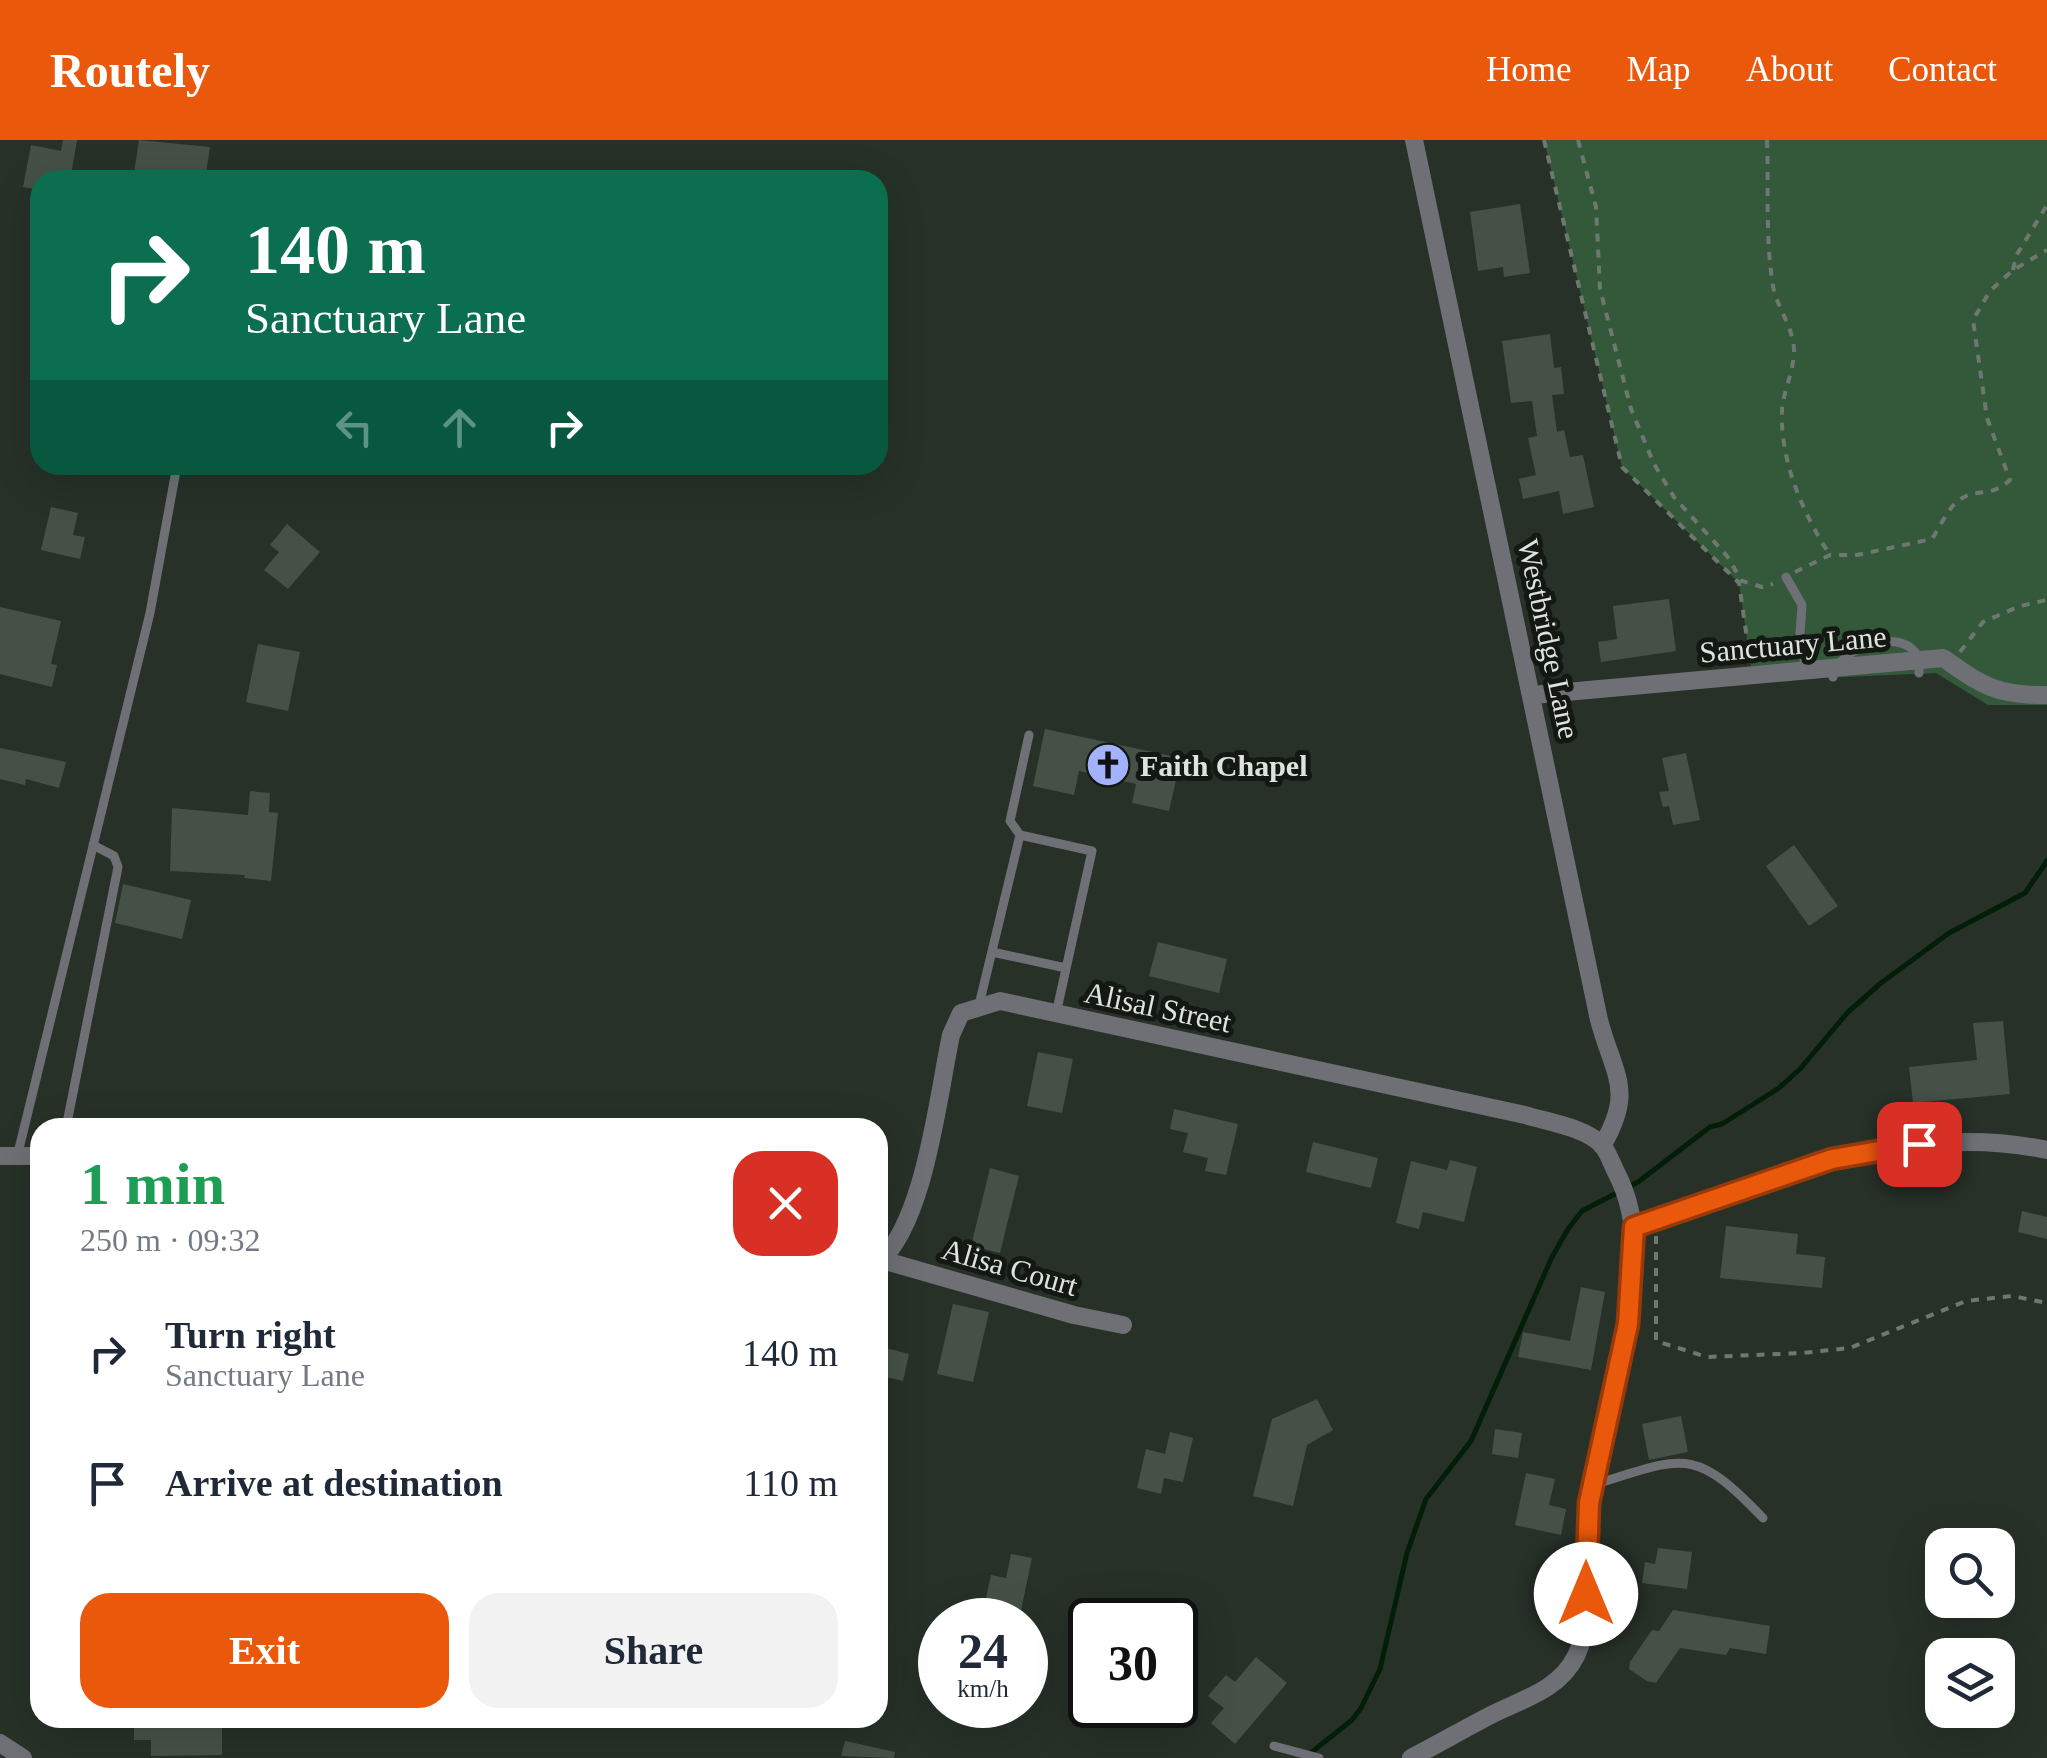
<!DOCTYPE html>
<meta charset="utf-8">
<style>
:root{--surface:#fff;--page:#f2f2f3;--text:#1f2937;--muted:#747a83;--accent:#ea580c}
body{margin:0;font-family:"Times New Roman",serif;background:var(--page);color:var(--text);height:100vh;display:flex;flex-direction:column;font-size:38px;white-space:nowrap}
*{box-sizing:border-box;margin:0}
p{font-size:32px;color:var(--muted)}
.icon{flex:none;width:55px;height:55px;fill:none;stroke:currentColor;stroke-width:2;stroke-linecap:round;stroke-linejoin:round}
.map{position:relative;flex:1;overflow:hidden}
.panel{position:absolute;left:30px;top:978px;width:858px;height:610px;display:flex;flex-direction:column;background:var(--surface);border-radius:30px;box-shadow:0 10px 40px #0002}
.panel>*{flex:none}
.guide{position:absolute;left:30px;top:30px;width:858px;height:305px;border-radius:30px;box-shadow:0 10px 40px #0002;background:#0b6e4f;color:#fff;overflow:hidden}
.fabs{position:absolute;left:1925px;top:1388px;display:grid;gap:20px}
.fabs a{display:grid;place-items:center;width:90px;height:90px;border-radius:20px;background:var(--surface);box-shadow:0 10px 40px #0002;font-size:50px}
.speed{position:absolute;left:918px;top:1458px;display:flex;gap:20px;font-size:50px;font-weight:700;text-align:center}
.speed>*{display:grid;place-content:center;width:130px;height:130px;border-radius:50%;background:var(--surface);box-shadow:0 10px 40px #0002;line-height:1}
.speed small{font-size:25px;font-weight:400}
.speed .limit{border:5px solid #111;border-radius:15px;background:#fff;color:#111}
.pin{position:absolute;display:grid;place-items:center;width:85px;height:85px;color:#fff;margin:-42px;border-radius:20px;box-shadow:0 5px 15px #0006}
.me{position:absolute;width:110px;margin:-55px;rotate:0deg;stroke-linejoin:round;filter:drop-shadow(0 0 8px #0008)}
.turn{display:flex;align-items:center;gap:35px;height:210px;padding:0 50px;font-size:45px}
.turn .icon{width:130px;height:130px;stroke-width:2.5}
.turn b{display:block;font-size:70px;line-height:85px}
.lanes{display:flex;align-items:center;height:95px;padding:0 50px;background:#0003;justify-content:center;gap:50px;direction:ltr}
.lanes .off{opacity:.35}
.round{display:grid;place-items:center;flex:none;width:105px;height:105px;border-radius:30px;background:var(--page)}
.summary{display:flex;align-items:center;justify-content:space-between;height:170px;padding:0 50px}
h1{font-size:60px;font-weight:800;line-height:75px;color:#1e9e55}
.primary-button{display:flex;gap:20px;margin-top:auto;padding:20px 50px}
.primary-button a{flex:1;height:115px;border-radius:30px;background:var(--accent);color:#fff;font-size:40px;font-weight:800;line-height:115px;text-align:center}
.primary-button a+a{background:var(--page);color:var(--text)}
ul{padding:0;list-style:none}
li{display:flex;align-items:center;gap:30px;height:130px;padding:0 50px}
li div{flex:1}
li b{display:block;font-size:38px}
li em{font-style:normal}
header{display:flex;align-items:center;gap:60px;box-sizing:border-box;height:140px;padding:0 50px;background:var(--accent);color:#fff}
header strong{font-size:48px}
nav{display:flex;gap:55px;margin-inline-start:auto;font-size:35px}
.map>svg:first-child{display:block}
.green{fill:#34583a}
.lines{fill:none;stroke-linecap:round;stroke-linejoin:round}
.stream{stroke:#021e08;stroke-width:5}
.building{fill:#455146}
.path{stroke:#6f7870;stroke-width:4;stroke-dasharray:8 8;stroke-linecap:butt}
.service{stroke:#6e7076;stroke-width:9}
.minor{stroke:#6e7076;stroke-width:18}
.route-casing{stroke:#983908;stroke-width:25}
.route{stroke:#ea580c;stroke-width:18}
.labels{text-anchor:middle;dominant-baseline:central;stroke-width:10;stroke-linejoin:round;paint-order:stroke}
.street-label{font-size:30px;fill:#dde4de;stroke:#131813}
.poi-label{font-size:30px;font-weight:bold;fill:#dde4de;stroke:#131813;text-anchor:start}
</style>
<header>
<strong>Routely</strong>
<nav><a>Home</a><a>Map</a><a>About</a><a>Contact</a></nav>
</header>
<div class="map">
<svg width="2047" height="1618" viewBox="0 0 2047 1618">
<rect width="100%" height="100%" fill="#273128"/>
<path class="green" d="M1544 0H2047V565H1988L1936 533 1753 541 1739 443 1622 327Z"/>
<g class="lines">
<path class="stream" d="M1308 1615 1352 1580 1361 1568 1380 1529 1407 1413 1426 1359 1471 1301 1552 1117 1568 1089 1582 1071 1638 1042 1710 987 1722 984 1779 948 1800 929 1848 872 1881 843 1949 793 2025 753 2047 721"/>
</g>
<path class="building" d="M63 0H77L70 40H40V50L23 47 31 5 61 11Z
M139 0 210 7 205 40 134 33Z
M1520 64 1530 133 1504 137 1503 127 1478 131 1470 72Z
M1550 194 1554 228 1561 227 1564 254 1552 255 1557 292 1564 290 1570 317 1583 315 1594 367 1563 374 1559 351 1523 359 1519 339 1536 335 1528 298 1537 296 1532 261 1511 263 1502 201Z
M51 367 78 373 73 395 85 397 80 419 41 410Z
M287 384 320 412 288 449 264 430 279 412 270 405Z
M1669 459 1676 511 1601 522 1598 502 1617 499 1613 466Z
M0 467 61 481 51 524 57 525 52 547 0 534Z
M258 504 300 512 288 571 246 562Z
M1045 589 1181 618 1169 671 1132 663 1136 644 1079 631 1074 655 1033 646Z
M0 608 66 622 59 648 26 639 25 645 0 639Z
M1686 613 1700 680 1673 685 1669 666 1663 667 1659 652 1669 651 1662 618Z
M250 651 270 653 269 672 278 673 271 741 244 738 245 735 170 731 172 668 248 675Z
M1794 705 1838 766 1809 786 1766 726Z
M123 744 191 760 182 799 115 783Z
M1158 802 1227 819 1219 853 1149 836Z
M2003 881 2010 954 1913 963 1909 927 1977 920 1973 883Z
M1038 912 1073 919 1062 973 1027 966Z
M1174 969 1238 984 1226 1035 1205 1031 1208 1018 1183 1012 1188 993 1170 989Z
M1313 1002 1378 1018 1371 1048 1306 1032Z
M1450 1020 1477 1027 1464 1082 1423 1072 1419 1089 1396 1083 1411 1021 1447 1030Z
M990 1028 1019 1036 1000 1113 971 1106Z
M2022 1071 2047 1077V1099L2018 1092Z
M1726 1086 1798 1094 1796 1114 1825 1117 1822 1148 1720 1138Z
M1581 1147 1605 1152 1591 1230 1518 1217 1523 1192 1570 1201Z
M953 1164 989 1172 973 1242 937 1234Z
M878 1206 909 1214 903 1241 878 1235Z
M1317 1259 1333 1290 1307 1305 1293 1366 1253 1356 1272 1279Z
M1681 1276 1688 1312 1649 1320 1642 1284Z
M1495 1289 1522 1293 1518 1318 1492 1314Z
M1170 1292 1193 1298 1183 1342 1164 1338 1161 1354 1137 1348 1146 1309 1165 1314Z
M1526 1333 1555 1339 1549 1365 1566 1369 1561 1395 1515 1385Z
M1658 1408 1692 1412 1687 1449 1642 1443 1645 1422 1655 1424Z
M1011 1414 1032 1418 1019 1480 982 1476 991 1435 1006 1438Z
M1673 1470 1770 1486 1766 1514 1730 1508 1726 1515 1680 1508 1656 1543 1647 1541 1629 1529 1630 1522 1652 1490 1659 1491Z
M1256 1517 1287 1543 1235 1604 1211 1583 1224 1568 1208 1556 1226 1535 1235 1542Z
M134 1578H222V1615L151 1616V1600H134Z
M845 1601 895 1612 894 1618 841 1616Z"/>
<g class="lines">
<path class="path" d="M1544 0 1622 327 1739 443 1750 520
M1578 0 1596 67 1600 149 1631 269 1654 324 1674 357 1727 416 1742 441 1762 447 1773 444
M1767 0C1769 48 1765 98 1773 146 1777 168 1794 188 1794 211 1794 232 1783 251 1782 271 1780 321 1803 374 1830 415
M2013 130 2016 116 2047 65
M1795 432 1830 415H1857L1932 399C1940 387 1948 368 1959 360 1977 347 1989 359 2010 340L1987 278 1973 180 1990 151 2013 130 2047 110
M1960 512 1983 482 2020 466 2047 460
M1656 1096V1201L1707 1217 1802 1213 1850 1208 1966 1161 2012 1156 2047 1163"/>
<path class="service" d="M1786 437 1802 465 1800 493 1806 531
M1833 537C1838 506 1904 486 1918 517 1920 522 1919 528 1919 533
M1020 695 1010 681 1029 595
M992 812 1066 828
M979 865 1020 695 1092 711 1056 874
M66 988 118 727 114 716 93 705
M17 1017 150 473 177 325
M1593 1345C1684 1317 1693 1305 1763 1378
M1274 1606 1319 1618"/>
<path class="minor" d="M1414 0 1599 880C1614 936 1635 950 1602 1006
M1533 555 1943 518C1983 546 1997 556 2047 555
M0 1016H40
M1634 1087C1670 1071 1707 1060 1744 1048 1845 1015 1940 988 2047 1010
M882 1120 1074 1175 1123 1185
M878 1123C925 1083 938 956 951 895L961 873 1000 861 1525 975C1548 982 1584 987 1602 1005 1608 1012 1612 1024 1616 1032 1667 1128 1599 1265 1589 1366 1584 1410 1596 1476 1576 1516 1559 1550 1523 1559 1491 1575 1464 1589 1438 1604 1411 1618
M0 1603 23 1618"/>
</g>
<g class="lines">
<g class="route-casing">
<path id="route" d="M1586 1454 1589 1363 1628 1184 1634 1087 1832 1019 1919 1004"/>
</g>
<use href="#route" class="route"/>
</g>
<defs>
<g id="church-disc" transform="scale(2.25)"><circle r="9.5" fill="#a2b2fd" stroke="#131813"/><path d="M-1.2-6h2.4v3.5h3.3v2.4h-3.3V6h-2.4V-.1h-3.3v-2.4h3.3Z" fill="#111"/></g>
</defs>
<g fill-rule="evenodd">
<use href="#church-disc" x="1108" y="625"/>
</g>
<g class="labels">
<g class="street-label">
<text transform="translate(1549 499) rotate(78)">Westbridge Lane</text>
<text transform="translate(1793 504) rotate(-5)">Sanctuary Lane</text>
<text transform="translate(1158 867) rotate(12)">Alisal Street</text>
<text transform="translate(1010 1127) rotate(16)">Alisa Court</text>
</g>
<g class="poi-label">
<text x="1140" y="625">Faith Chapel</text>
</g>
</g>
</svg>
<div class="fabs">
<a><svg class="icon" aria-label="search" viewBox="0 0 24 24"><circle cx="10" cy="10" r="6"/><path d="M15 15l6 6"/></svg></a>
<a><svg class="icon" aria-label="layers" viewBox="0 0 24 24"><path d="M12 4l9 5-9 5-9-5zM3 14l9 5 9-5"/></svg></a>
</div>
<div class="speed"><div>24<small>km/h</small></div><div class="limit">30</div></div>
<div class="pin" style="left:1919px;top:1004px;background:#d93025"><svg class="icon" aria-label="arrive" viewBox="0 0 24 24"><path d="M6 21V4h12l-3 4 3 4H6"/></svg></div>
<svg class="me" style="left:1586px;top:1454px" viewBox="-20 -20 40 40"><circle r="19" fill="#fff"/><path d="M0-13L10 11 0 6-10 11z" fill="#ea580c"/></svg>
<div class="guide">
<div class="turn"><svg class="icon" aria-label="right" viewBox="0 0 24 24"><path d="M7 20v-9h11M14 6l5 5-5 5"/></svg><div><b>140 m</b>Sanctuary Lane</div></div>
<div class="lanes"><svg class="icon off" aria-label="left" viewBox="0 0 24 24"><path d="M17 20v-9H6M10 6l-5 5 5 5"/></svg><svg class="icon off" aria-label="ahead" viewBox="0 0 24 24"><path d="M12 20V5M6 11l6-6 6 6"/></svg><svg class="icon" aria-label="right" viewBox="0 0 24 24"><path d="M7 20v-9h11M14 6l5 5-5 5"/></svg></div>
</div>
<section class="panel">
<div class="summary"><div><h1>1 min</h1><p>250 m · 09:32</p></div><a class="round" style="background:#d93025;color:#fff"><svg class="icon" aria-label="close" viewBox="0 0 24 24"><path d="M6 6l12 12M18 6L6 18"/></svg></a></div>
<ul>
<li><svg class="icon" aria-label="right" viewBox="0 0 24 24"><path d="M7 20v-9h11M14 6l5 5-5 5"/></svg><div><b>Turn right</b><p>Sanctuary Lane</p></div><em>140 m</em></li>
<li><svg class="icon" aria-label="arrive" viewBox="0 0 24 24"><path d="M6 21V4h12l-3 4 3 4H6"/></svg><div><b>Arrive at destination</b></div><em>110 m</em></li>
</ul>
<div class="primary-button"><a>Exit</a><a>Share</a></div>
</section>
</div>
